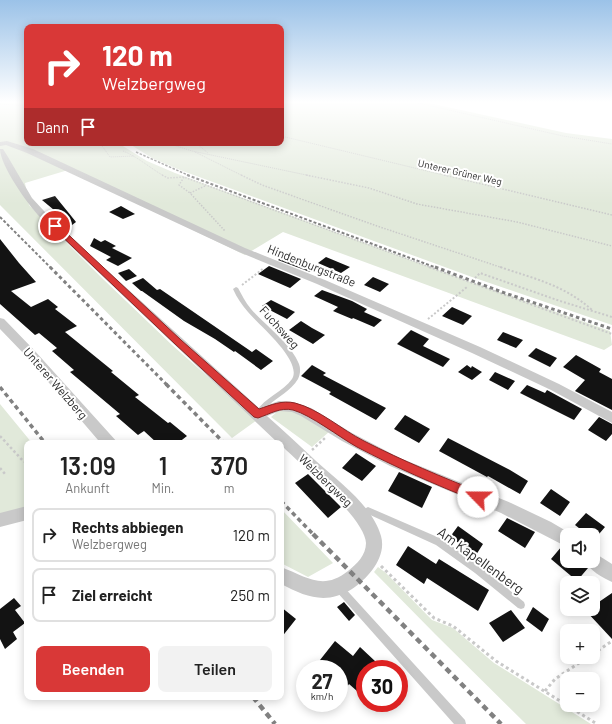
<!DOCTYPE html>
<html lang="de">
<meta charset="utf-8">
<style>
:root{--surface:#fff;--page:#f2f2f2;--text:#222;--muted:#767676;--line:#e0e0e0;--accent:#d93837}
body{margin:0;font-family:Barlow,sans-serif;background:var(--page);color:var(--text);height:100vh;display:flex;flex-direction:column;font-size:15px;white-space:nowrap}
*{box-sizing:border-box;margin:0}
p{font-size:13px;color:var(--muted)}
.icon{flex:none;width:22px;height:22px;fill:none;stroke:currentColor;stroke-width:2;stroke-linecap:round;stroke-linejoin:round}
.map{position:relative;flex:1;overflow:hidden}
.drawer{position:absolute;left:24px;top:440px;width:260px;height:260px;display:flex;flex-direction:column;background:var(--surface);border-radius:8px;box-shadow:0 2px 10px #0003}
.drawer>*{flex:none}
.banner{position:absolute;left:24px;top:24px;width:260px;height:122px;border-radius:8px;box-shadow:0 2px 10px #0003;background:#d93837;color:#fff;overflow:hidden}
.tools{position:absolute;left:560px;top:528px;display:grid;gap:8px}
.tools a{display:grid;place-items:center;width:40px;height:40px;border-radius:8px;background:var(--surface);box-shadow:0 2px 10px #0003;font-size:20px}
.speed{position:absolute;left:296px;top:660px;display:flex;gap:8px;font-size:20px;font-weight:700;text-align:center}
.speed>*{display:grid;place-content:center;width:52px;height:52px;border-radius:50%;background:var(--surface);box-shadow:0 2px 10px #0003;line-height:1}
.speed small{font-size:10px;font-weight:400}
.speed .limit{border:6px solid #d22;background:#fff;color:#111}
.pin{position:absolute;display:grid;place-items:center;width:34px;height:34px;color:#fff;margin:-17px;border:2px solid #fff;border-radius:50%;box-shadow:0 1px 4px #0007}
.me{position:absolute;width:44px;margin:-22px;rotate:293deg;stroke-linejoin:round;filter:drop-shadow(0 0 3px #0008)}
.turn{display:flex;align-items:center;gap:14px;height:84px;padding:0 12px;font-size:18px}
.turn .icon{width:52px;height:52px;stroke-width:2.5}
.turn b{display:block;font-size:28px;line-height:34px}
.then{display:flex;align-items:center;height:38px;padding:0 12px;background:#0003;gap:8px;font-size:15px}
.eta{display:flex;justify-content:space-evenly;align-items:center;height:68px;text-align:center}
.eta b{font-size:24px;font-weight:600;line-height:28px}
.button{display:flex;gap:8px;margin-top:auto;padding:8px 12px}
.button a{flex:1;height:46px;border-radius:8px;background:var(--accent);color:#fff;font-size:16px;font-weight:600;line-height:46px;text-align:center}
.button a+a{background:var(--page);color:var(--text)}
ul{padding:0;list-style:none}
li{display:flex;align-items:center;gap:12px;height:54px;margin:0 8px 6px;padding:0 4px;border:2px solid var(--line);border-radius:8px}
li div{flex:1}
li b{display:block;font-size:15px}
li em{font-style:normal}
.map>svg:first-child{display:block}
.green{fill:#e1e9da}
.building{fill:#131313}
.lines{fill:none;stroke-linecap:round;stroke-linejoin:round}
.path-far4{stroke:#c9c9c9;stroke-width:1;stroke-dasharray:1 1;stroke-linecap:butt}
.path-far3{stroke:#c9c9c9;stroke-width:1.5;stroke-dasharray:1.5 1.5;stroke-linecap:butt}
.path-far2{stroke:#c9c9c9;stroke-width:2;stroke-dasharray:2 2;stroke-linecap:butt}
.path-far1{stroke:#c9c9c9;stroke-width:2.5;stroke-dasharray:2.5 2.5;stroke-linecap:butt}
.path{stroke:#c9c9c9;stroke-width:3;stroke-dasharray:3 3;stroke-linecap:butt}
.service{fill:#c9c9c9;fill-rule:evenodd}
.minor{fill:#c9c9c9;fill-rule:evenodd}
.rail-far4{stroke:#818181;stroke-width:1.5;stroke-dasharray:2.5 1.5;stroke-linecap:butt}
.rail-far3{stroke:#818181;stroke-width:2;stroke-dasharray:3 2;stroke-linecap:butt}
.rail-far2{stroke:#818181;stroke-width:3;stroke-dasharray:3.5 3;stroke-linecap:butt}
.rail-far1{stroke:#818181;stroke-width:3.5;stroke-dasharray:4.5 3.5;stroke-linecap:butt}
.rail{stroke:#818181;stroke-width:4.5;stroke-dasharray:6 4.5;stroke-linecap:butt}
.route{fill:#d93837;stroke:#8d2424}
.labels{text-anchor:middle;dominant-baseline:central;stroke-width:4;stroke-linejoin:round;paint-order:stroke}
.far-street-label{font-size:10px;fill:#2c2c2c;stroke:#fff}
.street-label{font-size:12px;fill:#2c2c2c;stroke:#fff}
.near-street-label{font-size:14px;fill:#2c2c2c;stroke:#fff}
</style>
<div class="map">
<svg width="612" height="724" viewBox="0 0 612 724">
<rect width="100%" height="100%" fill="#fff"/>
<path class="green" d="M0 103H27V143H118L147 161 175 173 468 281 610 331 612 345 604 350 283 232 245 255 68 170 25 183 29 205 103 279 172 345 257 420 232 438 0 205Z
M281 103H429L566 133 612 139V325L472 277 180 170 152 158 128 143H281Z
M0 404 32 443H27V508L0 514Z
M278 411H292L330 431 312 447 271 417Z
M281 509 333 563 308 577 281 563Z
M378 567 386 573 432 620 453 628 494 663 591 724H526L435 634 374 572Z"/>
<path class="building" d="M55 196 76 222 72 225 42 200Z
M121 206 135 214 123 219 109 212Z
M94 238 101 242 105 240 116 246 112 248 132 258 118 266 106 260 111 257 90 246Z
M0 239 19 263 36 282 11 291 31 307 48 299 58 307 55 309 77 326 65 332 113 371 111 372 139 395 135 397 168 423 170 422 187 436 178 443H157L144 431 138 435 116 416 120 414 70 372 74 370 52 351 57 348 39 333 35 335 0 304Z
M284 255 315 269 310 272 278 260Z
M326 257 350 267 341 273 318 263Z
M269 266 301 279 290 288 258 274Z
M129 269 137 276 126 281 118 273Z
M373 277 389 284 380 292 364 285Z
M143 278 157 290 160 289 252 352 256 349 273 361 261 370 235 351 234 352 215 339 184 321 142 291H141L132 283Z
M322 290 352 301 367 309 364 312 382 320 374 327 353 318 352 319 333 311 338 307 314 296Z
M271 300 295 312 287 319 262 306Z
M452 307 472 316 463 325 442 316Z
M301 321 312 328 325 335 313 344 289 330Z
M411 330 429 339 423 346 450 359 443 367 397 344Z
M503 332 523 340 516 348 497 340Z
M536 348 557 358 550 367 528 356Z
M576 355 601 369 599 372 612 379V410L575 391 585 380 563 367Z
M312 365 326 373 323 375 386 408 376 420 329 394 331 392 301 376Z
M467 365 471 368 472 366 482 372 472 380 458 372Z
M495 372 515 381 508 390 489 380Z
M527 385 545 393 547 390 582 409 574 420 520 393Z
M405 415 430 429 419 443 394 429Z
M599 417 612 424V434L606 441 588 430Z
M448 438 510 470 528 481 520 494 488 476 487 477 439 451Z
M356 453 376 466 362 481 342 468Z
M399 472 432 487 422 508 388 491Z
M308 474 341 507 328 518 295 483Z
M551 489 570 502 560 516 540 503Z
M586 513 605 527 594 540 593 535H588L575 525Z
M507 518 535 532 525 548 498 531Z
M458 526 483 544 476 555 450 537Z
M408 546 436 564 439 559 489 590 478 611 427 578 424 584 396 565Z
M562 546 567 548V561H583L588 568 577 581 551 559Z
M612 593V639L586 611 593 609V606Z
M14 598 21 606 15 610 25 623 13 632 17 639 5 649 0 639V609Z
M344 602 355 615 349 621 337 607Z
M281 607 296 619 281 638Z
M533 607 549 619 542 632 526 620Z
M511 610 525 628 503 642 489 623Z
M335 641 353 656 360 647 376 662 372 669H365V679L357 691 349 684 345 690 339 685V669H330L320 660Z"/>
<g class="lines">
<path class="path-far4" d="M418 103 563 136 612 144
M0 104 27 106
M25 106 21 108 27 110
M281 136 448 176
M100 143 110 157 134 156
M167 143 192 151 311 176
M196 143 208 153
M123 151C138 157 150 168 164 176
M195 152 243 176"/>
<path class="path-far3" d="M162 175 168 178 184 177 432 268
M241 175 262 185 377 226 503 268
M306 175 369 188 417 204 517 222 612 246
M444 175 612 215
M184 177 179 185 190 193
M205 186 190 193 225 231"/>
<path class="path-far2" d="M429 267 612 334
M500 267C535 279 564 285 592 310
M475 278 480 273 560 301 612 317
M242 285 264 268
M428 319 467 287"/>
<path class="path-far1" d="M0 436 24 462
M312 450 325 438
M0 468 5 474"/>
<path class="path" d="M381 566 434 618 453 626 496 661 597 724
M593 654 612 641
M545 691 555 679 588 657"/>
<path class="service" d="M236 287 238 288C242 295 245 302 251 309 265 325 292 345 299 364 301 369 300 375 298 379 291 391 277 397 268 406 266 408 263 414 260 414 259 414 258 414 257 414L256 412C265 397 283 392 292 379 303 361 259 325 248 312 242 305 237 298 233 289Z
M368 507 442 539 481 567 524 602 525 605 524 608 521 609 518 608 475 573 436 545 368 514 361 517 358 516 357 514 358 512Z
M339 584 342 585 465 720 466 724H454L336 591 335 588 336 585Z"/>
<path class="minor" d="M7 141 33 149 245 248 325 280 480 347 559 384 612 412V423L551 390 472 353 317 284 239 252 27 153 6 145 0 146V142Z
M0 149H3L8 157 32 198 56 224 259 408 279 401 293 402 311 408 352 433 400 458 511 503 551 522 573 535H567V547L501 513 390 466 342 441 301 416 292 412 280 411 267 416C284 431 300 446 316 461 339 482 372 505 381 536 387 557 368 578 352 589 326 605 306 597 281 584V567C307 577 323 591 348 571 357 564 366 555 366 543 365 518 300 464 281 445V443H278L40 217C28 205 0 165 0 149Z
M0 318 4 319 34 350 118 443H102L98 440 26 356 0 329Z
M27 506V520L0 527V513Z
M593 552 612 564V582C603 578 589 570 585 561H593Z"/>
<path class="rail-far4" d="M136 152 190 176"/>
<path class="rail-far3" d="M187 175 437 268
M0 217 51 268"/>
<path class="rail-far2" d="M50 267 167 385
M435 267 502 292 612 329"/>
<path class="rail-far1" d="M166 384 224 443
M0 387 45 443
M281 501 314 535"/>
<path class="rail" d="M313 534 501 724
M253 697 275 724"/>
</g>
<linearGradient id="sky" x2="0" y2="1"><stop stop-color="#9bc2e8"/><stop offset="0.5" stop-color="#fff"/><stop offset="1" stop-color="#fff" stop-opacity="0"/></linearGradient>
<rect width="612" height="204" fill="url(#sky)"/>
<path class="route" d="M52 224H57L181 340 259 409C271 405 282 400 295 403 319 409 342 430 364 441 403 461 442 477 482 493L484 497 482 500 478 502 474 500C434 484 395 467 357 447 339 437 311 415 293 410 280 407 270 414 258 418L254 417 175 344 52 227Z"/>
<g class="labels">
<g class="far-street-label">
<text transform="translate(460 172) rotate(13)">Unterer Grüner Weg</text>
</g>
<g class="street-label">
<text transform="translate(312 265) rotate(22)">Hindenburgstraße</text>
<text transform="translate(280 327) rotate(48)">Fuchsweg</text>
<text transform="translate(56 383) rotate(49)">Unterer Welzberg</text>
<text transform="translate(326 480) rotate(44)">Welzbergweg</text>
</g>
<g class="near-street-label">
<text transform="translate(481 560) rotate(36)">Am Kapellenberg</text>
</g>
</g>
</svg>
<div class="tools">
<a><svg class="icon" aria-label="sound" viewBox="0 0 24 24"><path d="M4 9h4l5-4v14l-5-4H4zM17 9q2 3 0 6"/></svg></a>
<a><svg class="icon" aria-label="layers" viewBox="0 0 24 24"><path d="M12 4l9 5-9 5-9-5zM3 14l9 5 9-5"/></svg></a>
<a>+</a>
<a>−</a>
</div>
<div class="speed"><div>27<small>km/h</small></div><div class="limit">30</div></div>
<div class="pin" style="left:55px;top:226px;background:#d93025"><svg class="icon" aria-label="arrive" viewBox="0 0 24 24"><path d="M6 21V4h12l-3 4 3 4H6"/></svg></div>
<svg class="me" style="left:478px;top:497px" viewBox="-20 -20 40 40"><circle r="19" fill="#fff"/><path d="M0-13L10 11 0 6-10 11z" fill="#d93837"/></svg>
<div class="banner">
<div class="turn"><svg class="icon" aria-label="right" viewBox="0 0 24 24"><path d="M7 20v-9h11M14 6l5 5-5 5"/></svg><div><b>120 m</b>Welzbergweg</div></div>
<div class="then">Dann<svg class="icon" aria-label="arrive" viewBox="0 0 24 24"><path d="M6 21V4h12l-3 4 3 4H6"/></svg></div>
</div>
<section class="drawer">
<div class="eta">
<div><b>13:09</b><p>Ankunft</p></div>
<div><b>1</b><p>Min.</p></div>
<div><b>370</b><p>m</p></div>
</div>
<ul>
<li><svg class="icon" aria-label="right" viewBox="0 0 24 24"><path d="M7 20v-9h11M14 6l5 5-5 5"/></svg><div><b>Rechts abbiegen</b><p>Welzbergweg</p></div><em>120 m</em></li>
<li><svg class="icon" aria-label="arrive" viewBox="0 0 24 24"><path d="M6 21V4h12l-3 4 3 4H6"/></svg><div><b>Ziel erreicht</b></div><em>250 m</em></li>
</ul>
<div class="button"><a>Beenden</a><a>Teilen</a></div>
</section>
</div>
